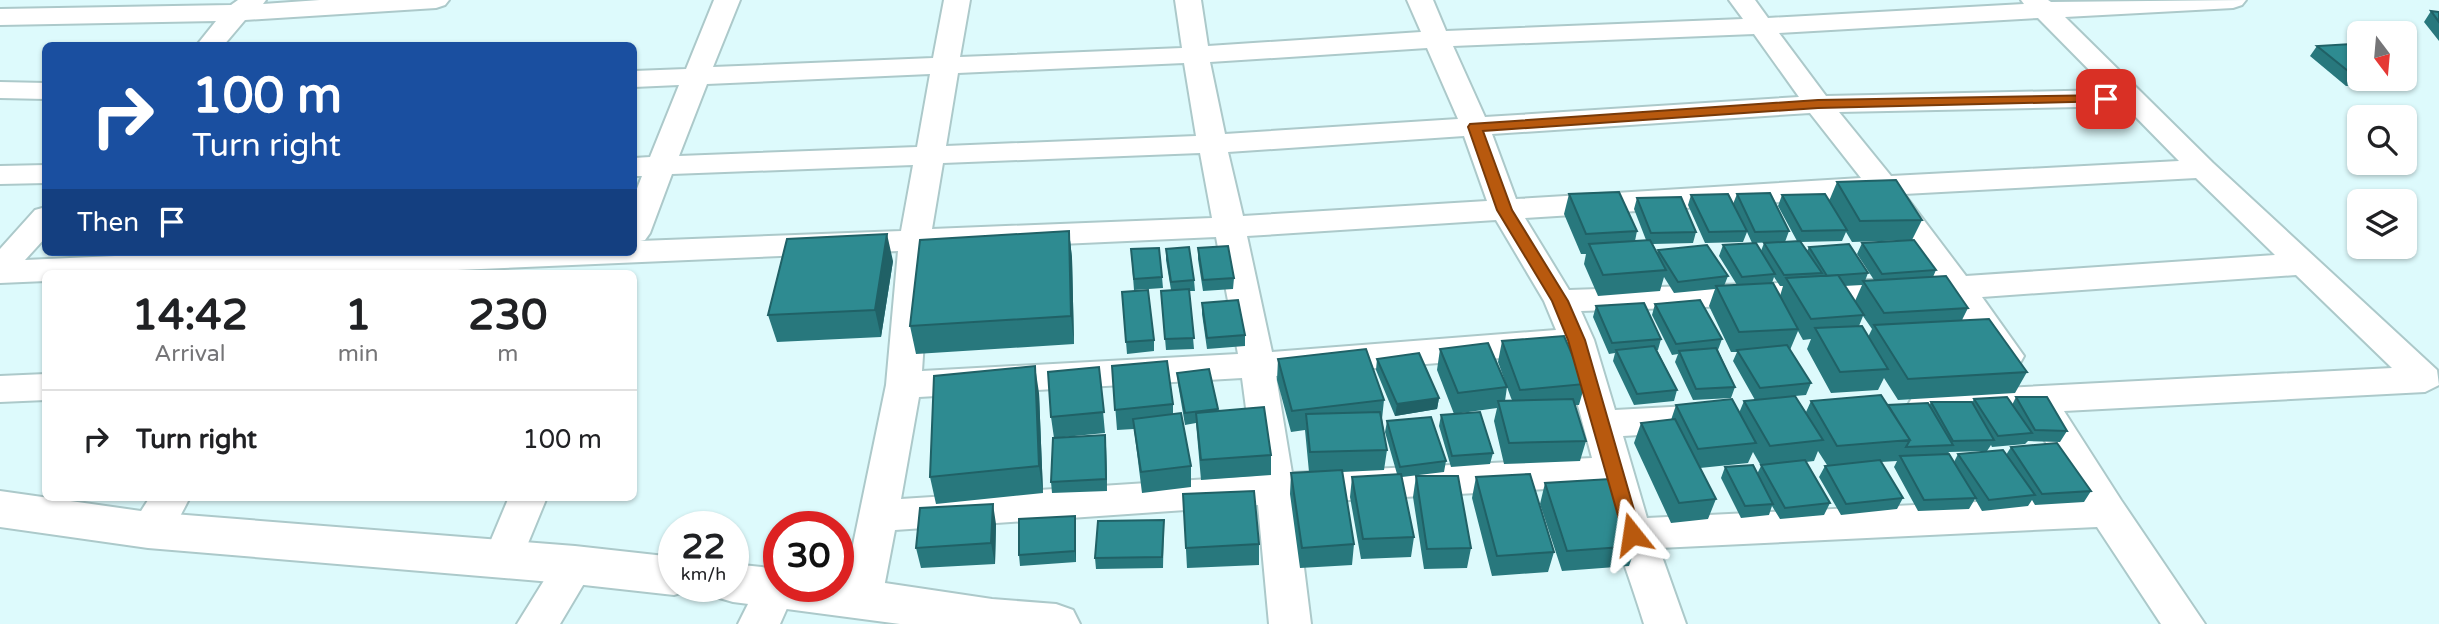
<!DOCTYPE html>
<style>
:root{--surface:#fff;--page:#f2f2f2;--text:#202124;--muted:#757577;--line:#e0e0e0}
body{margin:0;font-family:"Varela Round",sans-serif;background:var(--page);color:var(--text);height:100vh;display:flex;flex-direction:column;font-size:26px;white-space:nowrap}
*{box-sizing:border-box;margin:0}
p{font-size:23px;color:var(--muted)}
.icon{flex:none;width:38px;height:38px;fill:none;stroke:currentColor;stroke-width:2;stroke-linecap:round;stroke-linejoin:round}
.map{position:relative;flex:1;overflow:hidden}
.side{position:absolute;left:42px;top:270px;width:595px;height:231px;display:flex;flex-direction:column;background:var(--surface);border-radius:10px;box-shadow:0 2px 5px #0004}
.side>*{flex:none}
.guide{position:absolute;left:42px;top:42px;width:595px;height:214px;border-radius:10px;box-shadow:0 2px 5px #0004;background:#1a4fa0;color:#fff;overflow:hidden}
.needle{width:46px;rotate:164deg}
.controls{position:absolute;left:2347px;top:21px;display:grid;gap:14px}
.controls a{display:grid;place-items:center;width:70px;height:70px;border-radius:10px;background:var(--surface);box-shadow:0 2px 5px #0004;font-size:35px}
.speed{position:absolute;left:658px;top:511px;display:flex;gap:14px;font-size:35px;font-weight:700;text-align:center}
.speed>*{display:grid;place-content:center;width:91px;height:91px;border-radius:50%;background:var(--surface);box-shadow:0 2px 5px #0004;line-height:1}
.speed small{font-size:18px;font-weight:400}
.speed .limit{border:10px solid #d22;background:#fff;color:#111}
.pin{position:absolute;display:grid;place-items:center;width:60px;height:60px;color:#fff;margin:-30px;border-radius:14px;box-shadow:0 4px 10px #0006}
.me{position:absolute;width:77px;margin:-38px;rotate:345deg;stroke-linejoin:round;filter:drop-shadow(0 0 5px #0008)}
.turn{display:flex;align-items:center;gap:24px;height:147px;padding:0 35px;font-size:32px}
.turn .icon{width:91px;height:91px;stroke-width:2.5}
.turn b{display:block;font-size:49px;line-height:60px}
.then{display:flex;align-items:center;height:66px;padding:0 35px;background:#0003;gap:14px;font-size:26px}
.eta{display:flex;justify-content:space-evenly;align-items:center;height:119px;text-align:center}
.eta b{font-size:42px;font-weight:700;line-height:49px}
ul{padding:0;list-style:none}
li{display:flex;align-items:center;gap:21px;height:98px;padding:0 35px;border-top:2px solid var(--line)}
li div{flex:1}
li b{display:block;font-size:26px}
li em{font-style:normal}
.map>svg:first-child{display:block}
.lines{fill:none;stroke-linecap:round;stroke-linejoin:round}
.minor-casing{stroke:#acc9ca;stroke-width:4}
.secondary-casing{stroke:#acc9ca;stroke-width:4}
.minor{fill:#fff;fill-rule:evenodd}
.secondary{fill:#fff;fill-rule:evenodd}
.wall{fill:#28787d;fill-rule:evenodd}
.shaded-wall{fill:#206166}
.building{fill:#2e8b91;stroke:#206166;stroke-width:2}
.route{fill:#b8590e;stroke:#783a09;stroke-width:2}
</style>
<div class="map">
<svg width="2439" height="624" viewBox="0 0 2439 624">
<rect width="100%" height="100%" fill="#ddfafc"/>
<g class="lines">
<g class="minor-casing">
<path id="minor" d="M238 0H266L263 4 320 0H449L445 5 436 8 245 20 223 46H196L216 21 0 25V9L231 5Z
M714 0H740L713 67 933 58 944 0H970L960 57 1182 48 1175 0H1201L1208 46 1421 32 1407 0H1433L1446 31 1743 19 1729 0H1755L1768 18 2024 4 2021 0H2048L2051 2 2246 0 2242 5 2233 8 2065 17 2213 163 2437 370 2439 385 2425 392 2064 411 2121 500 2205 624H2161L2097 527 1659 548 1686 624H1644C1630 578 1612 533 1600 486L1296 503 1311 624H1269L1258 505 895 530 882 598 876 610 862 615 848 610 842 598 886 385 898 251 387 273H46V281L0 283V249L35 210 46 207V237L25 260 160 254 634 252V196L642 176H634V158L650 157 679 85 634 87V71L686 69ZM2038 18 2109 90 1826 96 1779 33ZM1754 34 1799 97 1485 117 1453 46ZM1427 48 1458 119 1225 134 1210 62ZM1184 63 1196 136 946 146 958 73ZM930 74 917 147 679 156 707 84ZM2125 106 2179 161 1891 176 1839 112ZM1810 113 1861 178 1516 199 1492 134ZM1464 136 1487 201 1243 216 1228 152ZM1200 153 1212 218 932 229 943 163ZM913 165 901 231 640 241 645 240 650 233 672 174ZM2196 178 2275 255 1966 276 1904 194ZM1875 196 1933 278 1569 290 1525 218ZM1496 220 1544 301 1556 330 1272 352 1247 236ZM1216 237 1238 354 922 371 930 250ZM2296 275 2392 368 1926 392 1913 396 1908 405 1913 414 1926 418 2028 413 2079 497 1647 518 1623 436 1708 431 1721 427 1726 418 1721 409 1708 405 1615 410 1594 340 1581 311 1948 299 1995 365 2007 368 2019 365 2024 356 1982 297ZM1564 353 1592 458 1292 473 1276 376ZM1242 378 1255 476 901 499 919 397Z
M0 82 46 83V99L0 98Z
M46 165V183L0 184V166Z
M46 374V400L0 402V376Z
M150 497H190C177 522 166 551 134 541L129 530Z
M509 497H547L517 570 503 575 489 570 483 559Z
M575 549 589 553 595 565 560 624H517L561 553Z
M776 571 779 572V586L796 588 780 624H738L762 576Z"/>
</g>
<g class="secondary-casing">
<path id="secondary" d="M0 491 148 512 575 546 674 557V586H692L690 590 674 595 575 584 148 548 0 527Z
M733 564 779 569V586H838V576L992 599 1056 604 1073 610 1080 624H900L733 602 716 597 711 586H733Z"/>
</g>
<use href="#minor" class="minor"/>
<use href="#secondary" class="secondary"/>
</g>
<path class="wall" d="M2431 11 2439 12V41L2424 22Z
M2317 46 2359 49V79H2386L2383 84 2346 86 2310 56Z
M1837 182 1922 220 1912 240 1936 270 1933 277 1968 308 1962 320 2027 372 2015 393 1898 400 1884 378 1878 390 1831 393 1807 349 1811 339 1803 340 1798 331 1790 350 1811 383 1806 395 1795 396 1806 412 1811 401 1888 405 1929 406 1931 402 1972 403 1974 399 2012 405 2016 397 2067 431 2060 442 2028 441 2025 444 1992 447 1991 445 1987 451 1949 452 1948 454 1954 462 1958 454 2006 455 2011 447 2091 491 2084 502 2035 505 2032 500 2028 506 1982 511 1975 499 1969 509 1918 511 1894 467 1897 461 1881 462 1903 498 1897 509 1841 515 1819 477 1825 466 1827 465 1818 451 1814 461 1806 462 1830 503 1824 515 1780 519 1772 506 1769 515 1741 518 1721 478 1725 467 1757 474 1761 466 1753 452 1748 463 1700 468 1716 499 1708 519 1671 523 1634 443 1641 423 1671 420 1676 405 1739 413 1744 401 1755 400 1733 361 1737 352H1731L1709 306 1715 289 1674 293 1664 277 1660 291 1598 296 1584 264 1586 254H1581L1564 214 1569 194 1637 231 1635 241 1646 240 1634 209 1637 198 1696 232 1693 243 1653 244 1657 253 1658 250 1728 276 1724 286 1737 285 1719 256 1723 245 1761 251 1764 243 1778 242 1752 243 1747 232 1743 242 1705 243 1688 205 1691 195 1733 204 1737 194 1789 231 1785 242 1797 241 1778 206 1782 195 1829 201ZM1846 232 1852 242 1912 240 1862 243 1857 254 1874 280 1865 281 1868 273 1809 247 1807 251 1801 242 1842 241ZM1774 277 1780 286H1783L1780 296 1772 283ZM1862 285 1855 301 1844 286ZM1863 316 1872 329 1868 337 1859 326Z
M1069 231 1072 258 1074 344 916 354 910 326Z
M1198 248 1234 278 1233 289 1203 291 1198 259Z
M1131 249 1162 277 1163 288 1134 290Z
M1166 249 1194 280 1195 291H1189L1194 349 1166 350 1161 291 1171 290 1166 260Z
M893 261 881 337 777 342 768 315Z
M1122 292 1154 340V351L1127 354Z
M1202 303 1245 335V346L1207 349 1202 314Z
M1655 304 1722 339 1718 350 1735 387 1731 398 1693 400 1675 362 1678 354 1672 355 1652 315Z
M1596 306 1661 339 1658 350H1657L1677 390 1674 401 1634 405 1613 361 1615 353 1609 354 1593 317Z
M1502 341 1585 384 1579 405H1575L1586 441 1580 461 1504 464 1494 421 1497 408 1454 414 1437 370 1440 349 1506 384 1498 362ZM1507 387 1511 398 1512 400 1505 401Z
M1278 359 1384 400 1382 419 1387 450 1384 470 1342 472 1354 544 1352 565 1300 568 1290 494 1291 473 1309 472 1305 430 1291 432 1277 380Z
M1377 359 1439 398 1437 409 1395 416 1376 370Z
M1112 366 1173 404V414L1191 466V487L1142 493 1134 429 1117 430Z
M1099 367 1105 433 1054 438 1051 417Z
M1209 369 1218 411 1271 455V475L1201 480 1196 423 1185 425 1178 384 1177 373Z
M1039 393 1043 493 936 504 930 477Z
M1441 415 1493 453 1490 464 1451 467 1439 426Z
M1387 421 1446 461 1444 472 1402 477 1414 537 1411 557 1361 559 1350 497 1352 477 1397 474 1385 432Z
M1106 446 1107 491 1052 493 1051 482Z
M1416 476 1471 548 1467 568 1424 569 1413 497Z
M1476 477 1554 552 1548 572 1492 576 1472 498Z
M1545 483 1636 546 1629 566 1562 571 1540 504Z
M1183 494 1259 544V565L1187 568Z
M1075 516 1076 527V562L1020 566 1019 555Z
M1164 520 1163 568 1096 569 1095 558Z
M996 524 995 564 921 568 916 548Z"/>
<path class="shaded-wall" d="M1069 231 1072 258 1074 344 1071 316Z
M887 234 893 261 881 337 875 310Z
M1035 366 1039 393 1043 493 1039 466Z
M1439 398 1437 409 1395 416 1397 404Z
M1105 435 1106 446 1107 491 1106 479Z
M993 504 996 524 995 564 991 543Z
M1075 516 1076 527V562L1075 551Z"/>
<path class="building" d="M2431 11 2439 12V22Z
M2352 44 2359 49V75H2353L2317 46Z
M1896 180 1922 220 1860 221 1837 182Z
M1619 192 1637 231 1586 234 1569 194Z
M1770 193 1789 231 1755 232 1737 194Z
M1728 194 1747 231 1709 232 1691 195Z
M1825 194 1847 230 1802 231 1782 195Z
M1681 197 1696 232 1651 233 1637 198Z
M1069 231 1071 316 910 326 920 240Z
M887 234 875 310 768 315 787 239Z
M1650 240 1666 270 1603 275 1589 244Z
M1914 240 1936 270 1882 274 1862 243Z
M1800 241 1822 273 1784 275 1764 243Z
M1756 243 1775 274 1742 277 1723 245Z
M1849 244 1868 273 1827 276 1809 247Z
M1707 245 1728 276 1678 282 1658 250Z
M1228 246 1234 278 1203 280 1198 248Z
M1189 247 1194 280 1171 282 1166 249Z
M1159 248 1162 277 1134 279 1131 249Z
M1838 275 1864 315 1811 319 1786 278Z
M1946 276 1968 308 1884 313 1863 281Z
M1773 283 1798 329 1739 332 1716 286Z
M1189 289 1194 338 1165 339 1161 291Z
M1148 290 1154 340 1126 342 1122 292Z
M1238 300 1245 335 1207 338 1202 303Z
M1700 300 1722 339 1676 344 1655 304Z
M1644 303 1661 339 1612 343 1596 306Z
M1989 319 2027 372 1908 379 1874 325Z
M1862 326 1888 369 1840 372 1815 328Z
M1564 336 1585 384 1520 390 1502 341Z
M1488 343 1507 387 1458 393 1440 349Z
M1787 345 1811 383 1760 388 1737 350Z
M1654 346 1677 390 1637 394 1616 350Z
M1716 348 1735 387 1696 389 1679 351Z
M1366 349 1384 400 1292 411 1278 359Z
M1419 353 1439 398 1397 404 1377 359Z
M1167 361 1173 404 1115 410 1112 366Z
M1035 366 1039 466 930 477 934 376Z
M1099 367 1104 412 1051 417 1048 372Z
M1209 369 1218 409 1185 413 1177 373Z
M1881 395 1910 440 1837 446 1811 401Z
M1795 396 1823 440 1770 446 1744 401Z
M2007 397 2032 433 1998 436 1974 399Z
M2016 397H2047L2067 431 2035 430Z
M1573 399 1586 441 1509 443 1498 401Z
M1732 399 1756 443 1698 449 1676 405Z
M1931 402H1972L1994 440 1953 441Z
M1928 403 1953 445 1906 447 1910 440 1888 405Z
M1264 407 1271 455 1201 460 1196 413Z
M1380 412 1387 450 1310 452 1306 414Z
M1480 412 1493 453 1452 456 1441 415Z
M1181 413 1191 466 1141 472 1133 419Z
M1431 417 1446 461 1400 467 1387 421Z
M1675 419 1716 499 1679 503 1641 423Z
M1105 435 1106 479 1051 482 1053 438Z
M2057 443 2091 491 2042 494 2011 447Z
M2003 450 2035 495 1989 500 1958 454Z
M1949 454 1976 498 1924 500 1900 456Z
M1805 460 1830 503 1785 508 1761 465Z
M1880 460 1903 498 1846 504 1825 466Z
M1753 465 1773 504 1745 506 1725 467Z
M1342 470 1354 544 1302 548 1291 473Z
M1401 474 1414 537 1363 539 1352 477Z
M1530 474 1554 552 1497 556 1476 477Z
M1416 476H1458L1471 548 1427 549Z
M1610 479 1636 546 1567 551 1545 483Z
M1254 491 1259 544 1186 548 1183 494Z
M993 504 991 543 916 548 920 508Z
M1075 516V551L1019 555V519Z
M1164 520 1162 557 1095 558 1098 521Z"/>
<path class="route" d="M2106 95 2111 96V101L1818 108 1483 131 1512 210 1568 301 1585 340 1641 534 1639 540 1632 542 1625 540 1568 340 1552 301 1497 210 1468 127 1470 124 1818 100Z"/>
</svg>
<div class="controls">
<a><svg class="needle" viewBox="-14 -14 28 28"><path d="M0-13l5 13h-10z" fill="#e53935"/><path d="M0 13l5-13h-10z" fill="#757577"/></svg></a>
<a><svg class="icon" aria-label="search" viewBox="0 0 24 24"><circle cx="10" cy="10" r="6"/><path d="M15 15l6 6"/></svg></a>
<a><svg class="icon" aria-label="layers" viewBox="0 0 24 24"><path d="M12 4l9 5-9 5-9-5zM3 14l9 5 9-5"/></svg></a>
</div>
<div class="speed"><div>22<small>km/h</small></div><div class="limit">30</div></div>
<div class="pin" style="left:2106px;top:99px;background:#d93025"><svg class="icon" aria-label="arrive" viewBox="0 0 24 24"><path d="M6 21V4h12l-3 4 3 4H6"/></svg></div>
<svg class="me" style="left:1632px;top:534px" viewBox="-20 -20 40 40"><path d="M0-17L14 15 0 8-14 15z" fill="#b8590e" stroke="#fff" stroke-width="4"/></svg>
<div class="guide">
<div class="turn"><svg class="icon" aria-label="right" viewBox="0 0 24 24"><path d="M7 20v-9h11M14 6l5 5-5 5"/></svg><div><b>100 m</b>Turn right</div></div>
<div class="then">Then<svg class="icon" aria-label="arrive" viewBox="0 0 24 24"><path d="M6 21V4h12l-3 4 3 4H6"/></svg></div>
</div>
<section class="side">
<div class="eta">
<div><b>14:42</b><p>Arrival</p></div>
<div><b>1</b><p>min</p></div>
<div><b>230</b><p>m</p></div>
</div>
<ul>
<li><svg class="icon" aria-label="right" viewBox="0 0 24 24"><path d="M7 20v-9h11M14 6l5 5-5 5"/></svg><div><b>Turn right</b></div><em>100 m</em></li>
</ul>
</section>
</div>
